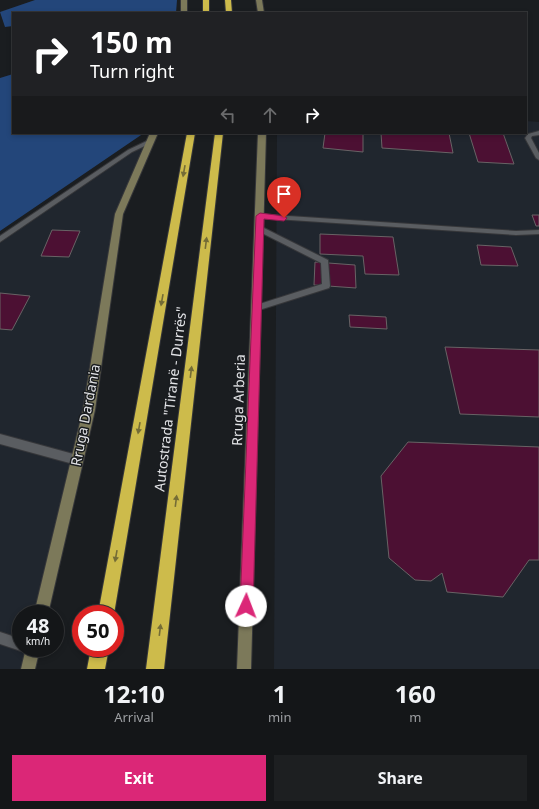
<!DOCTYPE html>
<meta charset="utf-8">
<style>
:root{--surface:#141618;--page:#1d1f21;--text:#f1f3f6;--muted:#9d9fa2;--line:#333537;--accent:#db2777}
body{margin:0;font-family:"Noto Sans",sans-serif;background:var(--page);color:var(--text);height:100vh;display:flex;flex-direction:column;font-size:15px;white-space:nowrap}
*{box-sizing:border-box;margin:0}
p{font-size:13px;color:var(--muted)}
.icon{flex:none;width:22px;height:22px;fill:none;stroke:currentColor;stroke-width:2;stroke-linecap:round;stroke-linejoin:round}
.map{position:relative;height:669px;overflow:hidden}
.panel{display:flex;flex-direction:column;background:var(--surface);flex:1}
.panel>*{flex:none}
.banner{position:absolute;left:12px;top:12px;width:515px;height:122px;border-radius:0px;box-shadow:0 2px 6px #0003,0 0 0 1px var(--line);background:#202124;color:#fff;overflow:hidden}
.speed{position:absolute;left:12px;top:605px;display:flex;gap:8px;font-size:20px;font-weight:700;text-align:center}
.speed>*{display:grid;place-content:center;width:52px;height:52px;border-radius:50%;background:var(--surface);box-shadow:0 2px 6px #0003,0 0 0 1px var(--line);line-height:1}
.speed small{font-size:10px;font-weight:400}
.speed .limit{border:6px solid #d22;background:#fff;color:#111}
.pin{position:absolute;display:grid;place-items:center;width:34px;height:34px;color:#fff;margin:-41px -17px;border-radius:50% 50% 50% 0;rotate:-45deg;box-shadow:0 0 4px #0007}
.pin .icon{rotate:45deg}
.me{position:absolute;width:44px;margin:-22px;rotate:2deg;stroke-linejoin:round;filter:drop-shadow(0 0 3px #0008)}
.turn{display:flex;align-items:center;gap:14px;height:84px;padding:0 12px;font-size:18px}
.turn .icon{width:52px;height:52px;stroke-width:2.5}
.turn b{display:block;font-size:28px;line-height:34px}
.lanes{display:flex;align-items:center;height:38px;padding:0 12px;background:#0003;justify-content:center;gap:20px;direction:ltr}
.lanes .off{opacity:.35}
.eta{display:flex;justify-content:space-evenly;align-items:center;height:68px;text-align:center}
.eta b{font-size:24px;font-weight:700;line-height:28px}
.primary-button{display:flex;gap:8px;margin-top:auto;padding:8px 12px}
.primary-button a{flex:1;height:46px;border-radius:0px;background:var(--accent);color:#fff;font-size:16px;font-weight:700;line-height:46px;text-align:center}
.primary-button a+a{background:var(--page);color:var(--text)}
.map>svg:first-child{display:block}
.built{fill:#20262e}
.forest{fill:#23467a}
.building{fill:#4c1033;stroke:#686365}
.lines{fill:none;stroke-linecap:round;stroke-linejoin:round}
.service-casing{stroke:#36373a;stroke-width:2}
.secondary-casing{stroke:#36373a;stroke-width:2}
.motorway-casing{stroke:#36373a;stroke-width:2}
.service{fill:#5a5d61;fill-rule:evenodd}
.secondary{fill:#7c795a;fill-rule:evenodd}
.motorway{fill:#cdbb4b;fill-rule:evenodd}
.oneway{fill:#746c36}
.route{fill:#db2777;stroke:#8e194d}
.labels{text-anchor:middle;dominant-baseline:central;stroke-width:3;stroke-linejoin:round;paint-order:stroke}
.street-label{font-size:14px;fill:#e2e3e6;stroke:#1a1d20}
</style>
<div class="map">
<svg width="539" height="669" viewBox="0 0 539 669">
<rect width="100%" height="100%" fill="#1a1d20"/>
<path class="built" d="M526 121 539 122V669H274L277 133H526Z
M149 142 119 214 77 460 41 614H21V648H33L28 669H0V239L130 151Z"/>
<path class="forest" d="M35 0H177L176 13H13V26L5 27 0 12Z
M13 74V133H144L0 231V78Z"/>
<path class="building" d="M325 133H363V152L323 148Z
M381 133H449L453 153 382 148Z
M469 133H503L514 164 478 162Z
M532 215H539V226H536Z
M52 230 80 231 69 257 41 256Z
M320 234 393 237 399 275 365 274 363 256 320 254Z
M477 245 511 247 518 266 481 265Z
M315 262 355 265 356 288 314 285Z
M0 293 30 296 12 330 0 329Z
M349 315 386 317 387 329 350 327Z
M445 347 539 350V417L460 414Z
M408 442 539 447V560H529L503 597 447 592 442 573 431 581 415 580 389 558 381 476Z"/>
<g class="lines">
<g class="service-casing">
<path id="service" d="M539 131V135L532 136 531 138 539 153V160L536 158 525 138 528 134Z
M149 140 152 142 151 143 132 152 0 242V236L128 150Z
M258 214 516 231 539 230V234L516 235 260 218H258Z
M258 227H262L328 260 330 286 329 288 256 311 253 310 252 308 253 306 322 284 321 263 258 231Z
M0 434 77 455 80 457 82 460 80 463 77 465 0 444Z
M0 632 21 639V648H26L25 649 21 651 0 644Z"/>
</g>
<g class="secondary-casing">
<path id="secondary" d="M181 0H187V13H181Z
M256 0H262L264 13H258Z
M150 133H158L123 214 95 410 48 614H34L83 410 115 214Z
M258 133H266L251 669H237Z
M26 648H40L35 669H21Z"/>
</g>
<g class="motorway-casing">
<path id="motorway" d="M203 0H209V13H203Z
M225 0H231L232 13H226Z
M187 133H195L114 614H98Z
M215 133H223L164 669H146Z
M91 648H109L105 669H87Z"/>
</g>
<use href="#service" class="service"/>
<use href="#secondary" class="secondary"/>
<use href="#motorway" class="motorway"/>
</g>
<defs><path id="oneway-solid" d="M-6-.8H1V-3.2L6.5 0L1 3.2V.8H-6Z"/></defs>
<g class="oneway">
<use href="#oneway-solid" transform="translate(184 171) rotate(100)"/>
<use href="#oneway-solid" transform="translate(206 243) rotate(-83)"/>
<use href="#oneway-solid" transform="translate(162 300) rotate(100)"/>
<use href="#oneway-solid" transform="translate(191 372) rotate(-83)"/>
<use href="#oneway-solid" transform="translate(139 428) rotate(100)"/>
<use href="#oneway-solid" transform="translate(176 501) rotate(-83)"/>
<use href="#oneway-solid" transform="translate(116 556) rotate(100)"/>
<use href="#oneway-solid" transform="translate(160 630) rotate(-83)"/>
</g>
<path class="route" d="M260 213 284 216 287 218 284 221 264 219 253 606 251 611 246 613 242 611 240 606 256 216Z"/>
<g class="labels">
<g class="street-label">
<text transform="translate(170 399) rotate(-83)">Autostrada "Tiranë - Durrës"</text>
<text transform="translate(238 400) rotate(-88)">Rruga Arberia</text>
<text transform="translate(85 415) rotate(-79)">Rruga Dardania</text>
</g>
</g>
</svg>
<div class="speed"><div>48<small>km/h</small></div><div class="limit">50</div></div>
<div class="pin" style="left:284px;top:218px;background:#d93025"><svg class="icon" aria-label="arrive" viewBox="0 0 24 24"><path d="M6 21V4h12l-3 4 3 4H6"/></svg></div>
<svg class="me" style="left:246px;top:606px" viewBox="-20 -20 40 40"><circle r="19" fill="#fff"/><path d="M0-13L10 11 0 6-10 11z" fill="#db2777"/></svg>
<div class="banner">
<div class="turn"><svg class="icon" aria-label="right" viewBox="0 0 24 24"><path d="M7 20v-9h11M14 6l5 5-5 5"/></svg><div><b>150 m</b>Turn right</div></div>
<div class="lanes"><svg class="icon off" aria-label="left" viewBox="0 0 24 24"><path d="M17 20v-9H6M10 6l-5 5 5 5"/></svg><svg class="icon off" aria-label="ahead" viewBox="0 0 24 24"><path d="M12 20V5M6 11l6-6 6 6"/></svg><svg class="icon" aria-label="right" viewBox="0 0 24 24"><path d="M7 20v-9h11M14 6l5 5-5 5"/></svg></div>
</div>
</div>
<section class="panel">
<div class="eta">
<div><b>12:10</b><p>Arrival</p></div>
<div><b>1</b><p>min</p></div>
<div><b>160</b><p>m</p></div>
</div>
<div class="primary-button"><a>Exit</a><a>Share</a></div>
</section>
